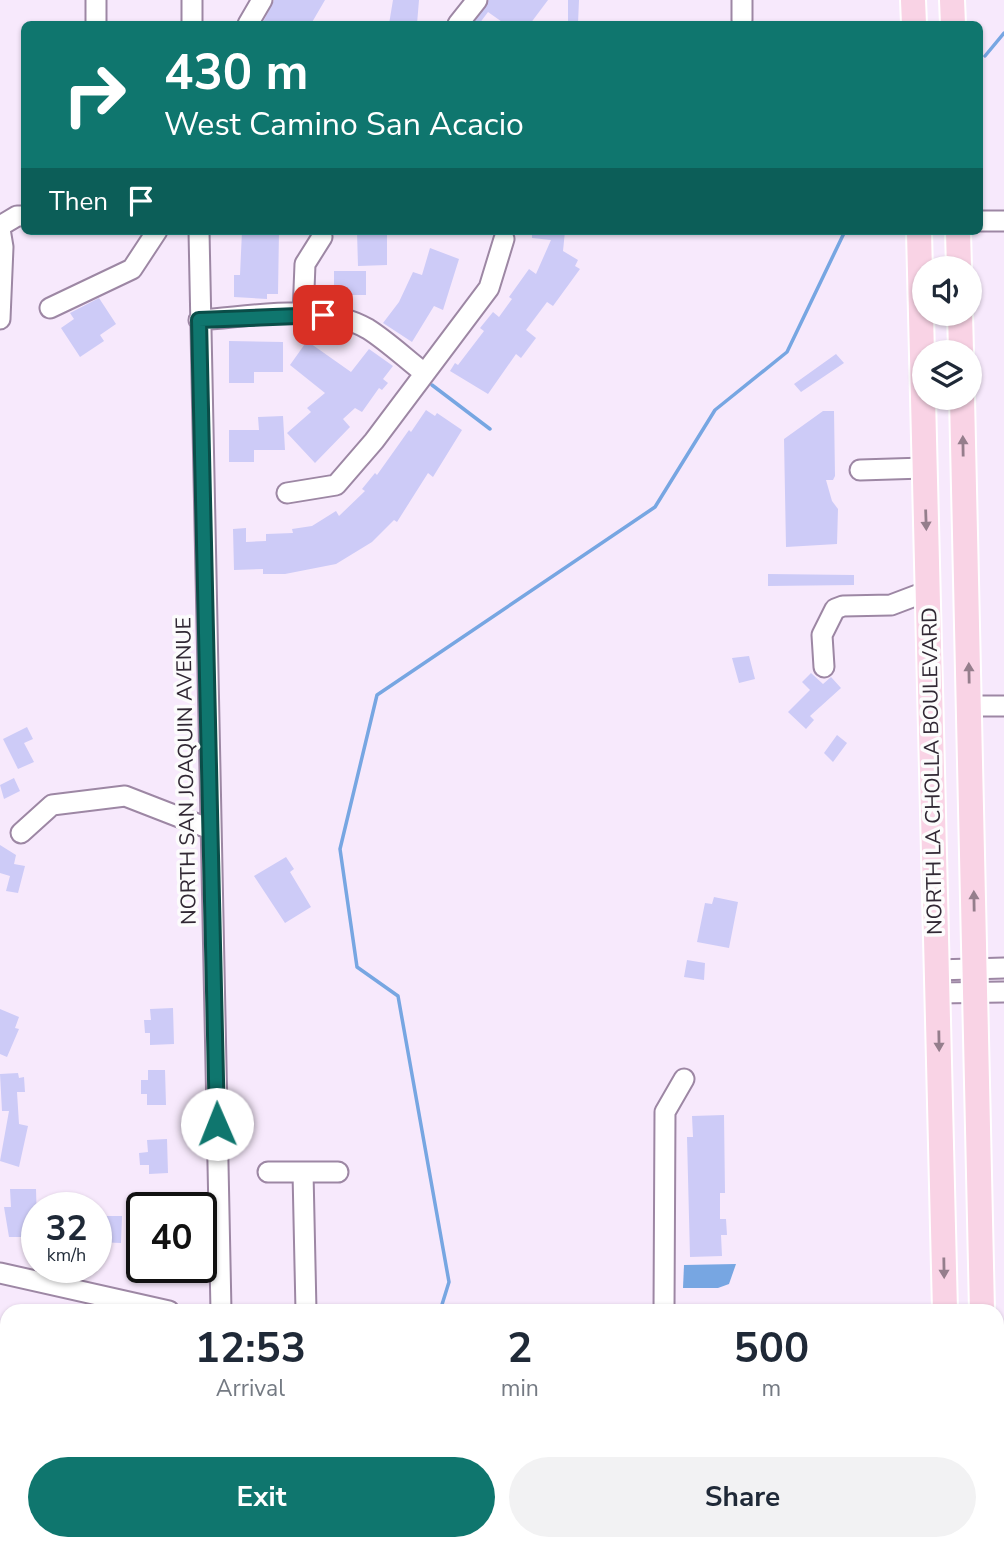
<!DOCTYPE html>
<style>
:root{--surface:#fff;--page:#f2f2f3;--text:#1f2937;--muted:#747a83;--accent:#0f766e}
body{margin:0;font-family:"Nunito Sans",sans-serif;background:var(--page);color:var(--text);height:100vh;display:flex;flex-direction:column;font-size:26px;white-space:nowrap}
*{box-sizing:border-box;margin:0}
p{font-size:23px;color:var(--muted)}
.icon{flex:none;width:38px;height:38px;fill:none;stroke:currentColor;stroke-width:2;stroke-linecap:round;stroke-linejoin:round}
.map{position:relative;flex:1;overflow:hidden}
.drawer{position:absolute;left:0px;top:1304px;width:1004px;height:247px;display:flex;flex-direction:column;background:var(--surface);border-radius:21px 21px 0 0;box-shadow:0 2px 5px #0004}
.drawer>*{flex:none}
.top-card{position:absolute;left:21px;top:21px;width:962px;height:214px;border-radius:10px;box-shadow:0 2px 5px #0004;background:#0f766e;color:#fff;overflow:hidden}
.buttons{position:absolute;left:912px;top:256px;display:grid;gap:14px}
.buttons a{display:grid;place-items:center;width:70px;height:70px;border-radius:50%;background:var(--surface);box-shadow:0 2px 5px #0004;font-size:35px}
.speed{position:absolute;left:21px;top:1192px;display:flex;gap:14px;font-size:35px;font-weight:700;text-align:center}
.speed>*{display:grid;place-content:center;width:91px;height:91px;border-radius:50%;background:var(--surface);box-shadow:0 2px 5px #0004;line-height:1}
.speed small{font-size:18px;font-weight:400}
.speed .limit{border:4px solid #111;border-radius:10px;background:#fff;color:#111}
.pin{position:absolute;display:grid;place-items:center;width:60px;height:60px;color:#fff;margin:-30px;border-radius:14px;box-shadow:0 4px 10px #0006}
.me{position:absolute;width:77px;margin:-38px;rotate:359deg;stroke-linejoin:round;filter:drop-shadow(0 0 5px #0008)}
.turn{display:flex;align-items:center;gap:24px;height:147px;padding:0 28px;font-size:32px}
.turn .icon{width:91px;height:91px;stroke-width:2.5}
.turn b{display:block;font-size:49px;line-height:60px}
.then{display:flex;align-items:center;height:66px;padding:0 28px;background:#0003;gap:14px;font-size:26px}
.eta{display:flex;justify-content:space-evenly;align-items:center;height:119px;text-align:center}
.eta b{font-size:42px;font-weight:700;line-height:49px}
.cta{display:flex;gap:14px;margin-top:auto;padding:14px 28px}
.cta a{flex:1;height:80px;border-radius:42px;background:var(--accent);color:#fff;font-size:28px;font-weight:700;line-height:80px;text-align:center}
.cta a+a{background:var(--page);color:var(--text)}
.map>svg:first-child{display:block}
.water{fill:#77a6e2}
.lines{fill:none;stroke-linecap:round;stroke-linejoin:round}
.stream{stroke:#77a6e2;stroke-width:3.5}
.building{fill:#cdcbf7}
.minor-casing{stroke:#9d87a4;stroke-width:23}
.major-casing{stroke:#fff;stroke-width:28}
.minor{stroke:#fff;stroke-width:19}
.major{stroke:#f9d3e5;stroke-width:24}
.oneway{fill:#957e8c}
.route-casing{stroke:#0a4d48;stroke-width:18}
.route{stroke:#0f766e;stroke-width:12}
.labels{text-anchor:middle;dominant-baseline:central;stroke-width:7;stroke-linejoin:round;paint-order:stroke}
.street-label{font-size:21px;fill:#312834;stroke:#fcfcfc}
</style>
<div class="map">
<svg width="1004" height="1550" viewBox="0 0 1004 1550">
<rect width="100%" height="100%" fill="#f7e9fc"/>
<path class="water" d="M736 1264 729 1284 718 1288H683L684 1265Z"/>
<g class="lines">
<path class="stream" d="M985 56 1004 33
M432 385 490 429
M440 1311 449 1282 398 996 357 967 340 849 377 695 655 507 715 410 787 352 845 231
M314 1550 317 1544"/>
</g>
<path class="building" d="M274 0H325L311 24H262Z
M393 0H419L417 24H389Z
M489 0H548L530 24H505L488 12 479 24H473Z
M568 0H579L578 24H568Z
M242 231H279L278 294H267V299L234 297V275H240Z
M357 231H387V265L358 266Z
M532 231H565L563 251 578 260 575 266 580 269 553 306 547 302 526 330 536 338 521 358 516 354 488 394 450 371 455 363 458 365 484 331 480 328 493 312 499 317 512 299 509 297 529 269 536 274 551 240 532 238Z
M430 248 459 259 443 310 434 306 412 342 383 323 399 302 413 272 422 275Z
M334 271H366V295H334Z
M99 298 116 324 100 335 104 341 80 357 61 328 74 319 70 313Z
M229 341 283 342V372H254V383H229Z
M307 341 351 372 369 349 393 366 383 379 388 383 382 390 379 388 362 412 355 408 343 419 350 427 315 463 287 433 311 412 307 408 325 393 290 365Z
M836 354 844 363 801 392 794 384Z
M426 410 435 416 437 413 462 430 433 477 428 473 397 522 394 520 372 542 336 564 285 574H263V569L234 570 233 529 246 528V542L266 541V534L293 533 292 529 312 526 336 511 339 516 365 491 362 489 375 473 377 475 409 430 411 432Z
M823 411H834L835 476 833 480H826L832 501 838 509 837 544 786 547 784 439Z
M283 416 285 450H254V462H229V430H259L258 417Z
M768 574 854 575V585L768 586Z
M749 656 755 679 739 683 732 658Z
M811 673 823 684 831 677 841 688 810 716 814 720 806 729 788 712 810 690 802 682Z
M27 727 33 739 24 743 34 762 18 769 3 739Z
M837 735 847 743 833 762 824 753Z
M14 778 20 791 4 799 0 785Z
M0 845 16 855 14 864 25 866 18 893 6 891 10 876 0 873Z
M286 857 294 869 290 872 311 907 285 923 254 876Z
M714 897 738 902 729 948 697 942 705 903 712 904Z
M687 960 705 963 704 980 684 977Z
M173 1008 174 1044 150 1045V1033H145L144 1020H151L150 1009Z
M0 1009 19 1017 15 1028 19 1029 7 1057 0 1054Z
M148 1070H165L166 1105H147V1094H141V1080H148Z
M18 1073 19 1078 24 1077 25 1092H17L19 1124 28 1126 19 1167 0 1161 9 1111H2L0 1074Z
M724 1115 725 1193H720V1219H726L727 1235H721L722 1256 690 1257 687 1137H693L692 1116Z
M167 1139 168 1173 149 1174V1165H140L139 1153 148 1152 147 1140Z
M10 1189H36L37 1223H30V1237H9L4 1207H11Z
M96 1216H122L121 1243 96 1242Z"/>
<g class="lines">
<g class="minor-casing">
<path id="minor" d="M96 0V24
M192 0V24
M742 0V20
M248 24 262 0
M458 24 477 0
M980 221H1004
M0 226 17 216H24
M0 229 3 247 0 319
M199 231 221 1311
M50 308 132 269 157 231
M303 315 305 264 322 237
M199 320C251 317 321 301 368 329 387 341 405 358 423 372
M860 470 924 468
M287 493 336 485 374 441 489 288 504 239
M824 667 822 635 835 609 843 606 891 605 928 591
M969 706H1004
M21 833 52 805 125 796 210 829
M937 970 1004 968
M938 993 1004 992
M268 1172H338
M303 1172 306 1311
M0 1273 169 1311
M664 1311 665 1112 684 1079
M998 1366H1004
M0 1428 7 1430
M229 1544V1550
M584 1544 593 1550
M630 1550 636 1544"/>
</g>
<g class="major-casing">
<path id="major" d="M913 0 914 24
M952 0 953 24
M919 231 945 1311
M958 231 959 268
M960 313 961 352
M962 397 982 1311
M950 1544V1550
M986 1544V1550"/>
</g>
<use href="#minor" class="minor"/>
<use href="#major" class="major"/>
</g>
<defs><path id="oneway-solid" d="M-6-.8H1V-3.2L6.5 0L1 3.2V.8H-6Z" transform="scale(1.75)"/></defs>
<g class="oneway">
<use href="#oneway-solid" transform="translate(963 446) rotate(-91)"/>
<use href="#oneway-solid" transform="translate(926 520) rotate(88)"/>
<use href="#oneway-solid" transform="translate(969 673) rotate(-91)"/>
<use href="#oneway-solid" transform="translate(974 901) rotate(-91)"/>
<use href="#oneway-solid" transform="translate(939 1041) rotate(89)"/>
<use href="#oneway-solid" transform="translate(944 1268) rotate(89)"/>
</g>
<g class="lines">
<g class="route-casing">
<path id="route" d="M217 1124 199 320 323 315"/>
</g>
<use href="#route" class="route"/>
</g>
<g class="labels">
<g class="street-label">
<text transform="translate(186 771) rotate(-91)">NORTH SAN JOAQUIN AVENUE</text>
<text transform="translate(932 771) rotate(-91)">NORTH LA CHOLLA BOULEVARD</text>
</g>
</g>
</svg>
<div class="buttons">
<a><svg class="icon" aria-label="sound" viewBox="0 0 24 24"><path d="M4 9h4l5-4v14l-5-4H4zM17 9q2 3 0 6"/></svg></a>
<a><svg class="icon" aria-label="layers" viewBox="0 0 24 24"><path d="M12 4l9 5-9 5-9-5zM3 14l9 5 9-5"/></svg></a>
</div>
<div class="speed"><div>32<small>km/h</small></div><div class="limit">40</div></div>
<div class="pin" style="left:323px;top:315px;background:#d93025"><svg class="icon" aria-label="arrive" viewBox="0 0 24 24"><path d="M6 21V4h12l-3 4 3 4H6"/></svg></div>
<svg class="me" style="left:217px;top:1124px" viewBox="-20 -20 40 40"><circle r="19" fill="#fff"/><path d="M0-13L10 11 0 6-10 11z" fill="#0f766e"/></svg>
<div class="top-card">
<div class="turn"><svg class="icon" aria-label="right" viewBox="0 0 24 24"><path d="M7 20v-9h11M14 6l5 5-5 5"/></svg><div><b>430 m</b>West Camino San Acacio</div></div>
<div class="then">Then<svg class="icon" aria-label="arrive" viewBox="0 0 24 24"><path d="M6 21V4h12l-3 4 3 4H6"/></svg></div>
</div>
<section class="drawer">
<div class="eta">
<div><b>12:53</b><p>Arrival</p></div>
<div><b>2</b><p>min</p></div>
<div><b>500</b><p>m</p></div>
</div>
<div class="cta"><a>Exit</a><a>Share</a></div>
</section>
</div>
